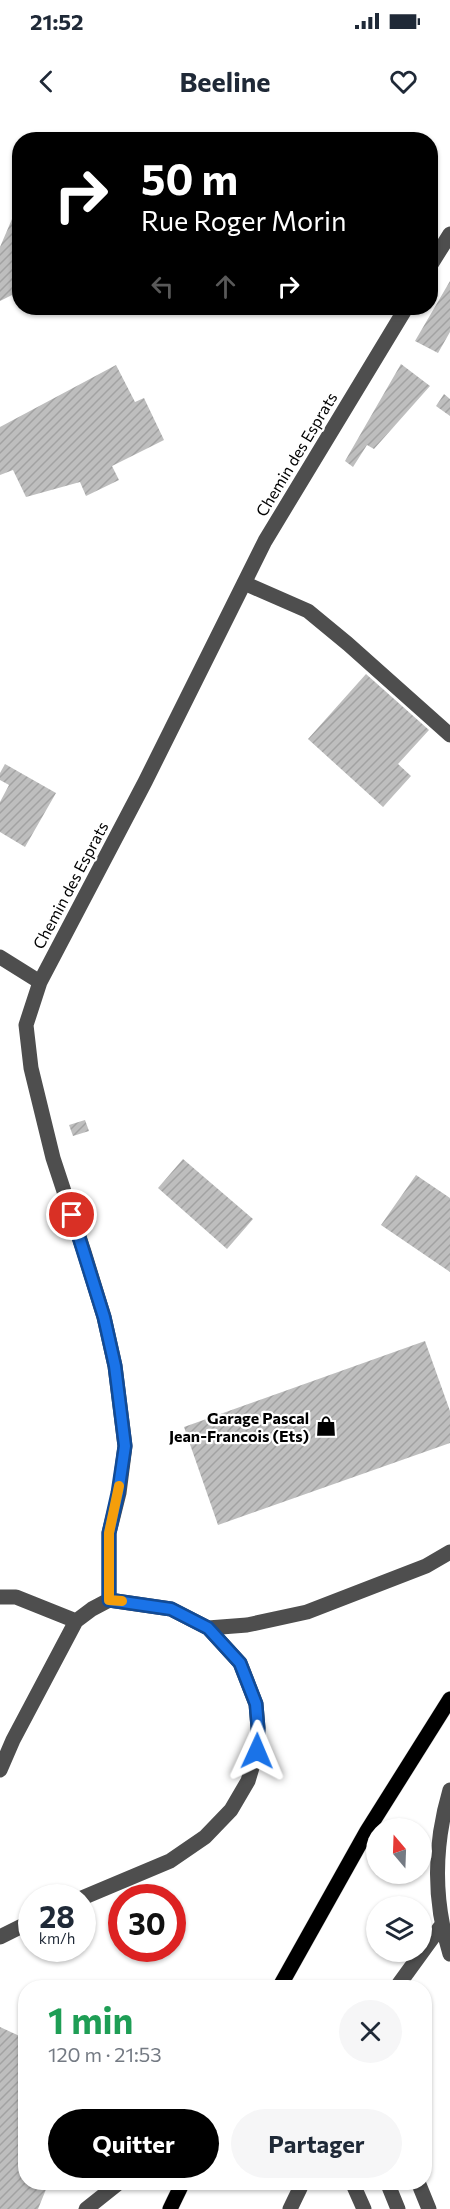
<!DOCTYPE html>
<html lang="fr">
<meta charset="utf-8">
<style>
:root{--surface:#fff;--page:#f6f6f7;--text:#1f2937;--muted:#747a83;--accent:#000}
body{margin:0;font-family:Commissioner,sans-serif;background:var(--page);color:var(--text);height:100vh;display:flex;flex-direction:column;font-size:22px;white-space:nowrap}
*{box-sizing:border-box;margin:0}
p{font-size:20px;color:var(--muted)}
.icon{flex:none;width:33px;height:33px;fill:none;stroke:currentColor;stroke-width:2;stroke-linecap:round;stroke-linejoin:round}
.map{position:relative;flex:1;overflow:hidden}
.sheet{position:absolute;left:18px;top:1860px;width:414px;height:210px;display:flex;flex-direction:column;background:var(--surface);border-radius:24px;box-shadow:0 2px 4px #0004}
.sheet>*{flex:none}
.banner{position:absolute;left:12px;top:12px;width:426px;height:183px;border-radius:24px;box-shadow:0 2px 4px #0004;background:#000;color:#fff;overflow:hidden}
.needle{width:39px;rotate:341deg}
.controls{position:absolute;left:366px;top:1698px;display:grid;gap:12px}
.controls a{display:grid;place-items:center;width:66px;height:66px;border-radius:50%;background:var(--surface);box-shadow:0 2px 4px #0004;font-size:30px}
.speed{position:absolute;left:18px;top:1764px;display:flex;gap:12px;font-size:30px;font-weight:700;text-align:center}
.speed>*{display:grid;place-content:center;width:78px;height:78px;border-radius:50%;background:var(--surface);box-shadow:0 2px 4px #0004;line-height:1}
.speed small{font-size:15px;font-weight:400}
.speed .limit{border:9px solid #d22;background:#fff;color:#111}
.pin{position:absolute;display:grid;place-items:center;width:51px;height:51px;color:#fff;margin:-26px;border:3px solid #fff;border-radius:50%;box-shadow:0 2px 6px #0007}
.me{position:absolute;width:66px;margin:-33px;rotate:1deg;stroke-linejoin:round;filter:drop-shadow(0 0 4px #0008)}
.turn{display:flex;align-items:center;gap:21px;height:126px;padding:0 30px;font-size:27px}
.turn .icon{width:78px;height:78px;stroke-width:2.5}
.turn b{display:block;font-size:42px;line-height:51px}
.lanes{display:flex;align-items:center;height:57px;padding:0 30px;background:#0003;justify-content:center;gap:30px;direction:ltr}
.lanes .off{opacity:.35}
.round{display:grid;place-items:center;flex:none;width:63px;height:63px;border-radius:32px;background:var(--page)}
.headline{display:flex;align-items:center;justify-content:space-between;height:102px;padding:0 30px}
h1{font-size:36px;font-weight:700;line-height:45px;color:#1e9e55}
.button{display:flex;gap:12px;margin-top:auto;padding:12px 30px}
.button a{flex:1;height:69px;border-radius:36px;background:var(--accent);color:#fff;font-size:24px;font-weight:700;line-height:69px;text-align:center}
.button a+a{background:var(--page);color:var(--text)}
.status{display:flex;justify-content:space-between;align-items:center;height:42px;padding:0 30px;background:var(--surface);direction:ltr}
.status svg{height:16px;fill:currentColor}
header{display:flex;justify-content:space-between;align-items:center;height:78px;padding:0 30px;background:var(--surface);font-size:27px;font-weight:700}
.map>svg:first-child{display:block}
.building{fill:url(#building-hatch)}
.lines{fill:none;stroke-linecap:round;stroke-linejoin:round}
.major-casing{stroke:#dbdbdb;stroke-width:16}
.minor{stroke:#4e4e4e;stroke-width:15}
.major{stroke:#000;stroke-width:15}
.route-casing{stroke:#114b97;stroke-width:15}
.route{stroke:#1a73e8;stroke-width:10}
.slow{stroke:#f59e0b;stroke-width:10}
.labels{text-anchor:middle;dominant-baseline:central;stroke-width:4.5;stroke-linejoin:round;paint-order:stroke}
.street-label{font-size:16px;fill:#000;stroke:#fff}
.poi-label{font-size:16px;font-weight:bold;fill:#000;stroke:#fff;text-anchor:end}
</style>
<div class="status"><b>21:52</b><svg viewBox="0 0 49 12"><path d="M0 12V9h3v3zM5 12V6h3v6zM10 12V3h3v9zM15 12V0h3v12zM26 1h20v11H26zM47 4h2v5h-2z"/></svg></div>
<header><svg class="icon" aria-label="back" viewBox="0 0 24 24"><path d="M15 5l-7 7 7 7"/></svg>Beeline<svg class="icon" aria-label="heart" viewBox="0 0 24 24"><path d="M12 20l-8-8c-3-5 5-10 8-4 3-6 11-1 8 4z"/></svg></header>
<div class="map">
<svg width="450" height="2089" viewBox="0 0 450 2089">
<defs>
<pattern id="building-hatch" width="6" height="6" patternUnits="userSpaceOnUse" patternTransform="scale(1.5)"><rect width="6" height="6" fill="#bebebe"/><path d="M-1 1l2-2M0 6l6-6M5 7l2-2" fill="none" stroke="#a2a2a2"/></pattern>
</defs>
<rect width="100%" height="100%" fill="#fff"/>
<path class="building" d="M15 92 20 100V171L0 181V127Z
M450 161V212L438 233 415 221Z
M401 244 430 266 374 329 367 325 353 347 345 341Z
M116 245 135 282 144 278 164 320 112 346 119 360 86 376 80 362 26 377 13 350 0 355V307Z
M444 274 450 279V296L436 286Z
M366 554 429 610 398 644 411 656 383 687 308 619Z
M5 644 56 673 25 727 0 712V682L9 665 0 660V653Z
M85 1000 89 1011 73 1016 69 1005Z
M183 1039 253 1099 227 1129 158 1068Z
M416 1055 450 1078V1152L381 1105Z
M425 1221 450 1291V1323L218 1405 184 1307Z
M0 1907 26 1919V2062H49L38 2089H0Z"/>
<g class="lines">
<g class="major-casing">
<path id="major" d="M279 1868 367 1711 450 1579
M170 2089 183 2062"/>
</g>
<path class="minor" d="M430 146 450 114
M244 463 308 491 348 524 450 615
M0 837 40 862
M0 1477H16L76 1501
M109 1480V1413L119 1373 125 1326 115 1246 104 1197 84 1132 53 1038 31 948 26 905 40 862 145 662 265 421 406 188
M208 1508 247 1505 307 1492 426 1446 450 1432
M0 1650 13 1620 76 1501 92 1489 109 1480
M450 1670C434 1724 433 1780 450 1834
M82 1778 170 1741 205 1717 231 1690 248 1661 257 1631 258 1608 256 1584 240 1543 208 1508 171 1489 109 1480
M0 1817 32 1801
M396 1868 441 1806
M352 2062 364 2089
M387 2062 398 2089
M418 2062 429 2089
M86 2089 120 2062
M290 2089 303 2062"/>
<use href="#major" class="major"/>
</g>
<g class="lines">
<g class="route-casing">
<path id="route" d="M72 1095 104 1197 115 1246 125 1326 118 1373 109 1413V1480L171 1489 208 1508 240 1543 256 1584 258 1608 257 1631"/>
</g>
<use href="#route" class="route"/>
<path class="slow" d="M119 1366 109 1413V1480L122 1481"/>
</g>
<defs>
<g id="shop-bare" transform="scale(1.62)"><path d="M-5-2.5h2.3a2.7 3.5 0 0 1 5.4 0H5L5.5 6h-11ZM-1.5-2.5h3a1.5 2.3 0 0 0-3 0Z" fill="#000" stroke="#fff" stroke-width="2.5" paint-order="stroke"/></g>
</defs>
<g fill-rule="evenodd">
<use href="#shop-bare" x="326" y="1306"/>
</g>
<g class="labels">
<g class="street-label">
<text transform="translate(296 334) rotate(-59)">Chemin des Esprats</text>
<text transform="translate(70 765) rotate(-62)">Chemin des Esprats</text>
</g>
<g class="poi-label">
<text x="309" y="1297">Garage Pascal<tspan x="309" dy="18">Jean-Francois (Ets)</tspan></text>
</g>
</g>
</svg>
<div class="controls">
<a><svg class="needle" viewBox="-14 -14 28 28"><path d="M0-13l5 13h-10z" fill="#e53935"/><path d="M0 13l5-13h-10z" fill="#747a83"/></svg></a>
<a><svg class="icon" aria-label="layers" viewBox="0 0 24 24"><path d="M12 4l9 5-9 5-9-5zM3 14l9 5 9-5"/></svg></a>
</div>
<div class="speed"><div>28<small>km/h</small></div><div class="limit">30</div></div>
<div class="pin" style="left:72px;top:1095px;background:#d93025"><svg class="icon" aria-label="arrive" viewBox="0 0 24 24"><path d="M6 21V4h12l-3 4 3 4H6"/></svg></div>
<svg class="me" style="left:257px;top:1631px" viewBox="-20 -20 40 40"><path d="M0-17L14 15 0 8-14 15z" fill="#1a73e8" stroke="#fff" stroke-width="4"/></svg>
<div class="banner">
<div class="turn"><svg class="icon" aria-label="right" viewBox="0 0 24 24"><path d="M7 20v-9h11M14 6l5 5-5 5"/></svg><div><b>50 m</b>Rue Roger Morin</div></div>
<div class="lanes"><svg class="icon off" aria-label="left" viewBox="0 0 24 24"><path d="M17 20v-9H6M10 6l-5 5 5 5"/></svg><svg class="icon off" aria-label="ahead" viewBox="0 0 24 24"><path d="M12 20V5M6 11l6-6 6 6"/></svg><svg class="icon" aria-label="right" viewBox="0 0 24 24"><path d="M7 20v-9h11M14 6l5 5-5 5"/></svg></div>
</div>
<section class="sheet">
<div class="headline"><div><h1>1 min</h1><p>120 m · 21:53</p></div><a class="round"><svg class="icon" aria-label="close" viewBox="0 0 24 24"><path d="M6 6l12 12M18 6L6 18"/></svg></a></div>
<div class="button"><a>Quitter</a><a>Partager</a></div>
</section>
</div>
